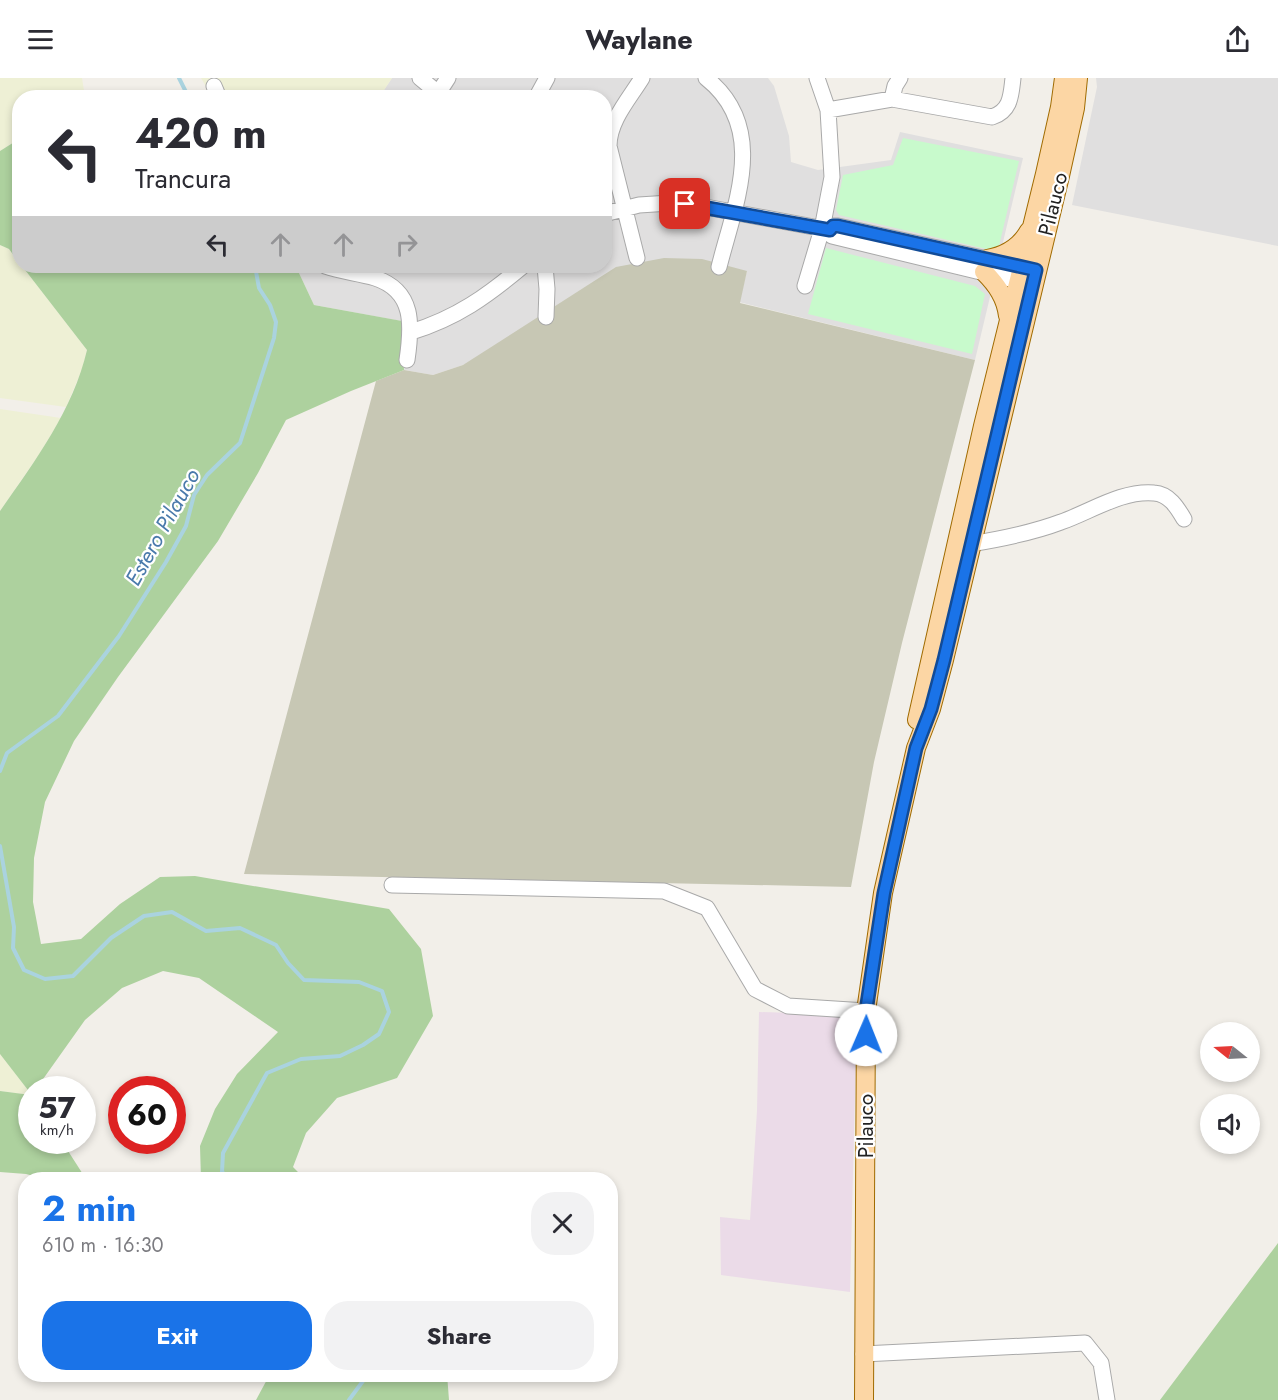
<!DOCTYPE html>
<meta charset="utf-8">
<style>
:root{--surface:#fff;--page:#f2f2f3;--text:#2b2b33;--muted:#7c7c81;--accent:#1a73e8}
body{margin:0;font-family:Jost,sans-serif;background:var(--page);color:var(--text);height:100vh;display:flex;flex-direction:column;font-size:22px;white-space:nowrap}
*{box-sizing:border-box;margin:0}
p{font-size:20px;color:var(--muted)}
.icon{flex:none;width:33px;height:33px;fill:none;stroke:currentColor;stroke-width:2;stroke-linecap:round;stroke-linejoin:round}
.map{position:relative;flex:1;overflow:hidden}
.sheet{position:absolute;left:18px;top:1094px;width:600px;height:210px;display:flex;flex-direction:column;background:var(--surface);border-radius:24px;box-shadow:0 3px 9px #0003}
.sheet>*{flex:none}
.hud{position:absolute;left:12px;top:12px;width:600px;height:183px;border-radius:24px;box-shadow:0 3px 9px #0003;background:#fff;color:var(--text);overflow:hidden}
.needle{width:39px;rotate:288deg}
.tools{position:absolute;left:1200px;top:944px;display:grid;gap:12px}
.tools a{display:grid;place-items:center;width:60px;height:60px;border-radius:50%;background:var(--surface);box-shadow:0 3px 9px #0003;font-size:30px}
.speed{position:absolute;left:18px;top:998px;display:flex;gap:12px;font-size:30px;font-weight:700;text-align:center}
.speed>*{display:grid;place-content:center;width:78px;height:78px;border-radius:50%;background:var(--surface);box-shadow:0 3px 9px #0003;line-height:1}
.speed small{font-size:15px;font-weight:400}
.speed .limit{border:9px solid #d22;background:#fff;color:#111}
.pin{position:absolute;display:grid;place-items:center;width:51px;height:51px;color:#fff;margin:-26px;border-radius:12px;box-shadow:0 3px 9px #0006}
.me{position:absolute;width:66px;margin:-33px;rotate:1deg;stroke-linejoin:round;filter:drop-shadow(0 0 4px #0008)}
.turn{display:flex;align-items:center;gap:21px;height:126px;padding:0 24px;font-size:27px}
.turn .icon{width:78px;height:78px;stroke-width:2.5}
.turn b{display:block;font-size:42px;line-height:51px}
.lanes{display:flex;align-items:center;height:57px;padding:0 24px;background:#0003;justify-content:center;gap:30px;direction:ltr}
.lanes .off{opacity:.35}
.round{display:grid;place-items:center;flex:none;width:63px;height:63px;border-radius:24px;background:var(--page)}
.headline{display:flex;align-items:center;justify-content:space-between;height:102px;padding:0 24px}
h1{font-size:36px;font-weight:700;line-height:45px;color:var(--accent)}
.cta{display:flex;gap:12px;margin-top:auto;padding:12px 24px}
.cta a{flex:1;height:69px;border-radius:24px;background:var(--accent);color:#fff;font-size:24px;font-weight:700;line-height:69px;text-align:center}
.cta a+a{background:var(--page);color:var(--text)}
header{display:flex;justify-content:space-between;align-items:center;height:78px;padding:0 24px;background:var(--surface);font-size:27px;font-weight:700}
.map>svg:first-child{display:block}
.residential{fill:#e0dfdf}
.industrial{fill:#ebdbe8}
.construction{fill:#c7c7b4}
.farmland{fill:#eef0d5}
.forest{fill:#add19e}
.park{fill:#c8facc}
.lines{fill:none;stroke-linecap:round;stroke-linejoin:round}
.stream{stroke:#aad3df;stroke-width:4}
.minor-casing{stroke:#a9a9a9;stroke-width:17}
.major-casing{stroke:#a06b00;stroke-width:20}
.minor{stroke:#fff;stroke-width:15}
.major{stroke:#fcd6a4;stroke-width:18}
.route-casing{stroke:#114b97;stroke-width:15}
.route{stroke:#1a73e8;stroke-width:10}
.labels{text-anchor:middle;dominant-baseline:central;stroke-width:4.5;stroke-linejoin:round;paint-order:stroke}
.street-label{font-size:21px;fill:#222;stroke:#fff}
.water-label{font-size:22px;font-style:italic;fill:#4a7aab;stroke:#fff}
</style>
<header><svg class="icon" aria-label="menu" viewBox="0 0 24 24"><path d="M4 6h16M4 12h16M4 18h16"/></svg>Waylane<svg class="icon" aria-label="share" viewBox="0 0 24 24"><path d="M12 15V3M7 8l5-5 5 5M5 13v7h14v-7"/></svg></header>
<div class="map">
<svg width="1278" height="1322" viewBox="0 0 1278 1322">
<rect width="100%" height="100%" fill="#f2efe9"/>
<path class="residential" d="M392 0H768L774 8 789 58 791 84 818 92 891 82 900 54 1023 80 975 282 739 224 747 193 433 297 404 292 401 243 314 227 299 195 273 188H604V20L379 19Z
M1096 0H1278V168L1072 127 1097 9Z"/>
<path class="industrial" d="M759 934 857 937 850 1214 721 1197 720 1139 750 1142 757 1033Z"/>
<path class="construction" d="M664 180 702 181 747 193 740 225 975 282 902 565 874 684 851 809 244 796 376 303 404 292 433 297 463 287 616 189Z"/>
<path class="farmland" d="M0 0H82L85 19 20 20 19 61 0 73Z
M201 0H392L379 20 212 19Z
M0 167 9 171 20 188H22L87 272 82 292 66 329 0 320Z
M0 331 61 340 38 378 0 433Z
M0 976 31 1016V1017L0 1013Z"/>
<path class="forest" d="M19 61V185L9 171 0 167V73Z
M22 188H272L299 195 314 227 402 243 404 292 351 313 286 342 258 395 218 463 118 599 74 663 45 724 34 780 33 824 41 866 81 861 120 826 160 799 195 798 389 831 421 871 433 938 397 1000 337 1020 306 1055 293 1089 305 1101H201L200 1068 215 1031 237 996 278 954 199 900 163 893 122 910 85 942 36 1011H32L31 1016 0 976V433C35 383 73 332 87 272Z
M0 1013 31 1017 32 1062H61L86 1101H45L26 1096 0 1094Z
M1278 1165V1322H1160Z
M270 1296H447L449 1322H256Z"/>
<path class="park" d="M903 60 1019 83 999 168 991 172 839 137 836 132 843 97 893 87Z
M826 170 975 208 985 216 972 276 808 236Z"/>
<g class="lines">
<path class="stream" d="M179 0 189 20
M0 693 7 675 58 638 119 558 166 484 186 448 194 417 207 397 240 365 274 260 276 244 270 227 259 210 255 188
M0 768 14 849 13 870 24 892 45 901 73 898 111 860 144 838 172 834 206 853 240 850 276 867 288 885 304 902 359 904 382 913 389 934 379 956 363 967 340 978 301 981 267 995 223 1075 222 1094 230 1101
M349 1322 363 1303V1296"/>
<g class="minor-casing">
<path id="minor" d="M420 0 444 20
M706 0C769 50 735 125 719 189
M214 8 219 20
M435 20 448 0
M536 20 547 0
M892 21 895 8 900 0
M828 32 892 21 992 39C1011 33 1011 17 1013 0
M604 136 639 127 670 125 700 128 830 152 833 148H838L1032 191
M830 152 832 158 836 159 1030 206
M637 180 609 68C609 43 629 21 642 0
M325 188C342 194 359 195 375 200 415 213 412 248 407 282
M545 188 547 211 546 239
M805 208 822 151 832 99 828 32 817 0
M411 254C457 240 487 218 523 188
M970 466C1001 461 1032 455 1061 444 1090 434 1122 412 1154 415 1169 416 1177 429 1184 441
M392 807 664 813 707 830 755 911 788 928 866 933
M863 1276 1085 1265 1101 1285 1107 1322"/>
</g>
<g class="major-casing">
<path id="major" d="M987 181C1005 178 1020 169 1029 153
M984 194C997 207 1006 220 1008 238
M917 642 983 348 1045 96 1060 29 1064 0
M864 1322 866 933 883 815 916 670 931 631 944 582 1060 98 1075 30 1078 0"/>
</g>
<use href="#minor" class="minor"/>
<use href="#major" class="major"/>
</g>
<g class="lines">
<g class="route-casing">
<path id="route" d="M685 126 830 152 833 148H838L1036 192 944 582 931 631 916 670 884 815 866 933V957"/>
</g>
<use href="#route" class="route"/>
</g>
<g class="labels">
<g class="street-label">
<text transform="translate(1053 126) rotate(-76)">Pilauco</text>
<text transform="translate(866 1048) rotate(-90)">Pilauco</text>
</g>
<g class="water-label">
<text transform="translate(162 449) rotate(-61)">Estero Pilauco</text>
</g>
</g>
</svg>
<div class="tools">
<a><svg class="needle" viewBox="-14 -14 28 28"><path d="M0-13l5 13h-10z" fill="#e53935"/><path d="M0 13l5-13h-10z" fill="#7c7c81"/></svg></a>
<a><svg class="icon" aria-label="sound" viewBox="0 0 24 24"><path d="M4 9h4l5-4v14l-5-4H4zM17 9q2 3 0 6"/></svg></a>
</div>
<div class="speed"><div>57<small>km/h</small></div><div class="limit">60</div></div>
<div class="pin" style="left:685px;top:126px;background:#d93025"><svg class="icon" aria-label="arrive" viewBox="0 0 24 24"><path d="M6 21V4h12l-3 4 3 4H6"/></svg></div>
<svg class="me" style="left:866px;top:957px" viewBox="-20 -20 40 40"><circle r="19" fill="#fff"/><path d="M0-13L10 11 0 6-10 11z" fill="#1a73e8"/></svg>
<div class="hud">
<div class="turn"><svg class="icon" aria-label="left" viewBox="0 0 24 24"><path d="M17 20v-9H6M10 6l-5 5 5 5"/></svg><div><b>420 m</b>Trancura</div></div>
<div class="lanes"><svg class="icon" aria-label="left" viewBox="0 0 24 24"><path d="M17 20v-9H6M10 6l-5 5 5 5"/></svg><svg class="icon off" aria-label="ahead" viewBox="0 0 24 24"><path d="M12 20V5M6 11l6-6 6 6"/></svg><svg class="icon off" aria-label="ahead" viewBox="0 0 24 24"><path d="M12 20V5M6 11l6-6 6 6"/></svg><svg class="icon off" aria-label="right" viewBox="0 0 24 24"><path d="M7 20v-9h11M14 6l5 5-5 5"/></svg></div>
</div>
<section class="sheet">
<div class="headline"><div><h1>2 min</h1><p>610 m · 16:30</p></div><a class="round"><svg class="icon" aria-label="close" viewBox="0 0 24 24"><path d="M6 6l12 12M18 6L6 18"/></svg></a></div>
<div class="cta"><a>Exit</a><a>Share</a></div>
</section>
</div>
